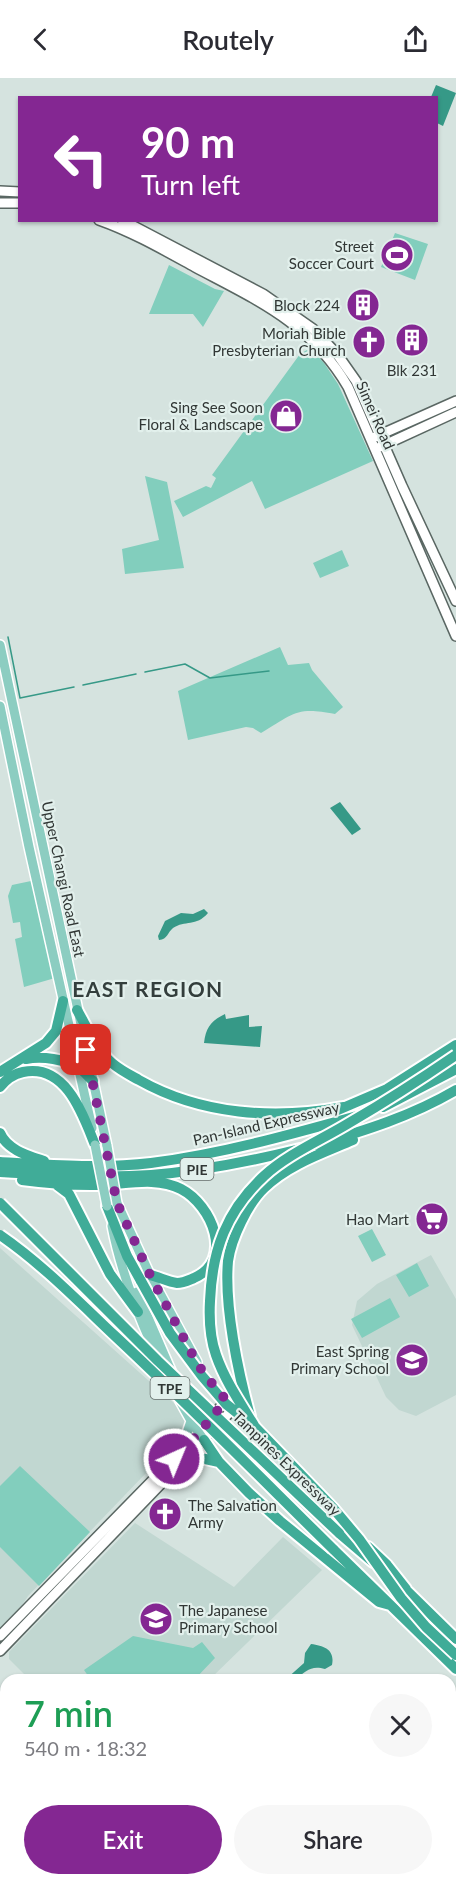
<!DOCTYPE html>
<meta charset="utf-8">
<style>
:root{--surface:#fff;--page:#f7f7f7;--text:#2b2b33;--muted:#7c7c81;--accent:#842792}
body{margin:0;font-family:Lato,sans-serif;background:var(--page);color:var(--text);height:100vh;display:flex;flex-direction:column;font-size:22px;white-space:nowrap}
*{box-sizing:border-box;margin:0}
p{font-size:20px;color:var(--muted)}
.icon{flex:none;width:33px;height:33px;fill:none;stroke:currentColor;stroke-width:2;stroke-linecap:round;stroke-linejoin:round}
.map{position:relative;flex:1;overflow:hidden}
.side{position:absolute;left:0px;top:1596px;width:456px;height:212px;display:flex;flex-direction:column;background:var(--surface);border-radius:18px 18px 0 0;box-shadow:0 2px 4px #0004}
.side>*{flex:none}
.guide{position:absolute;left:18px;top:18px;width:420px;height:126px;border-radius:0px;box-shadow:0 2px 4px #0004;background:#842792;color:#fff;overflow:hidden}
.pin{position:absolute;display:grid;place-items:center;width:51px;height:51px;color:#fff;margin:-26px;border-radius:12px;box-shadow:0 3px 9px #0006}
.me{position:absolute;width:66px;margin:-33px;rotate:44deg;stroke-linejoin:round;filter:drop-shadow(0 0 4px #0008)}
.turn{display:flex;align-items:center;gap:21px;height:126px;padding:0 24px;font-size:27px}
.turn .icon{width:78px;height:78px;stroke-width:2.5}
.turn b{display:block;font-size:42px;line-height:51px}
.round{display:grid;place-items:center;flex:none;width:63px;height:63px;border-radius:32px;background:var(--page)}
.headline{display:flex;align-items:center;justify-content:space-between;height:102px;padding:0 24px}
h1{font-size:36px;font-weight:600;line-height:45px;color:#1e9e55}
.button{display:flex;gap:12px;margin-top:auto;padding:12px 24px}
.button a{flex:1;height:69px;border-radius:36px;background:var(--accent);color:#fff;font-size:24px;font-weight:600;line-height:69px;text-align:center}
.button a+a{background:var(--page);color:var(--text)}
header{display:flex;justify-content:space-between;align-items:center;height:78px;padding:0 24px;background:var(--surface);font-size:27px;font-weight:600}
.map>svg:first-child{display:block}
.built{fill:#c1d7d1}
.green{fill:#82cebd}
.water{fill:#369987}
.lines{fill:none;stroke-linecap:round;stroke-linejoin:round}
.stream{stroke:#369987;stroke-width:1.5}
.secondary-casing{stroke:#5a6763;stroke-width:12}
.primary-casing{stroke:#fff;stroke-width:12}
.highway-casing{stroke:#fff;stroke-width:14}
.secondary{stroke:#fff;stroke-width:9}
.primary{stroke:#8ccdc1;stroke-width:9}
.highway{stroke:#40ac98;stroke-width:10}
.primary-bridge-casing{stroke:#fff;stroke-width:12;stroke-linecap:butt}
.highway-bridge-casing{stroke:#fff;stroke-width:14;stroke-linecap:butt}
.primary-bridge{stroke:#8ccdc1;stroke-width:9}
.highway-bridge{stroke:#40ac98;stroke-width:10}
.route{stroke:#842792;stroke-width:10;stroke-dasharray:0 18}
.labels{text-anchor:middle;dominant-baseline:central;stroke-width:4.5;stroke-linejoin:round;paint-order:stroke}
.shield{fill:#e2f0ec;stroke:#666e6c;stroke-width:1.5}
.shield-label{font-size:14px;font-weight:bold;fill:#313735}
.poi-label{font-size:15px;fill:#313735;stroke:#e2f0ec;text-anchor:end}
.street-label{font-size:15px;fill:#313735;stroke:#e2f0ec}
.district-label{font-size:21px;font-weight:bold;letter-spacing:1.5px;fill:#333e3c;stroke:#e2f0ec}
</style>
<header><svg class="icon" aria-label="back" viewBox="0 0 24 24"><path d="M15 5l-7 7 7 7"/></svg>Routely<svg class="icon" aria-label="share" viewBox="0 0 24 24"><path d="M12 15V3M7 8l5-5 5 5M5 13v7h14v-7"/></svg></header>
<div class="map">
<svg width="456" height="1807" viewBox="0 0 456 1807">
<rect width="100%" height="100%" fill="#d5e3df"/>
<path class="built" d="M0 1170 195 1344 28 1518 0 1561Z
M431 1177 456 1221V1317L416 1338 399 1332 386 1319 352 1247 357 1223 377 1206Z
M135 1445 234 1509 283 1459 322 1492 209 1602H30L9 1581V1574Z"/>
<path class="green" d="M395 155 428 166 415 202 381 189Z
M169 187 215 211 224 213 203 249 193 236H149Z
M307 272 313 273 324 285 338 306 373 383 265 431 252 403 183 439 174 423 206 408 211 410 216 400 212 397 300 276Z
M145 398 167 404 184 490 125 496 122 471 159 462Z
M342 472 349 488 320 500 313 485Z
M280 569 288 587 309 585 312 592 343 629 335 636C296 628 293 636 261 655L253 650 246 649 188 662 178 613Z
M31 803 55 900 24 909 15 861 22 859 20 844 13 845 8 818 12 807Z
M372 1151 386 1177 372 1184 358 1158Z
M417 1185 429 1208 409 1219 396 1197Z
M390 1220 400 1239 362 1260 351 1241Z
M20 1388 90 1454 39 1508 0 1469V1408Z
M133 1558 193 1570 202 1564 215 1580 194 1602H91L84 1592Z"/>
<path class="water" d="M436 7 456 15 443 48 437 45 436 20 431 19Z
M340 724 361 751 352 757 330 730Z
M204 831 208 835C196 849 185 842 173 850 167 855 168 861 159 862L158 858 165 843 181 835 193 836Z
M225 936 226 941 249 937V949L262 948 260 969 204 965C206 949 211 943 225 936Z
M311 1566C325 1568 335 1572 332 1587L325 1591C311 1587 306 1593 295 1602H285L304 1585 305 1575Z"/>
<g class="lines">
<path class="stream" d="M8 559 20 620 74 609
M145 594 185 586 210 600 269 593
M83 607 136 596"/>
<g class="secondary-casing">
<path id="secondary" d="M0 113 20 114
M0 125H20
M99 142C133 154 164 172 195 189 257 222 311 245 348 309L456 558
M122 142 263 216 313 251 337 276 356 303 402 408 456 523
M375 359 456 323
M380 369 456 334
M0 1558 199 1355 226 1322
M0 1573 233 1331"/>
</g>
<g class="primary-casing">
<path id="primary" d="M0 567 107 1068
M0 628 29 769 92 1050
M117 1125 150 1197 197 1284
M112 1148C123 1205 147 1260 173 1311
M137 1214 172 1295
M180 1323 194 1348 204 1362
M181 1373 191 1343"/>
</g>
<g class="highway-casing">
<path id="highway" d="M77 932C87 949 96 971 112 985 120 992 130 997 139 1002 201 1037 275 1042 344 1029
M26 981C42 978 65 981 79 990 84 993 88 999 93 1003
M0 994 46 965 56 953 63 923
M0 1009C6 1001 14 996 23 994 66 985 83 1037 95 1067
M383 1029 456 991
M338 1032 387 1011 456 967
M0 1055C7 1072 29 1078 44 1083
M315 1067C364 1053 412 1038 456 1012
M0 1084C50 1087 101 1091 151 1085 221 1076 289 1057 357 1038
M0 1094C50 1097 101 1100 151 1097 201 1093 252 1083 300 1071
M22 1102C45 1105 68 1107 91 1107 120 1108 154 1097 181 1111 212 1127 235 1182 194 1200 189 1202 183 1205 177 1205 168 1204 159 1199 150 1197
M57 1107 69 1116 110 1196 138 1234
M107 1128 127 1178 141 1203
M250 1338C238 1294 224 1228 228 1183 231 1161 248 1125 264 1110 289 1086 323 1075 353 1062
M204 1362 219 1384 249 1415 280 1443 379 1524 390 1527
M185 1381 196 1379 219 1384
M339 1455 373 1484
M368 1469 387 1487 406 1511
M333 1471 456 1591
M401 1507 456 1561"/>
</g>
<use href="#secondary" class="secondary"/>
<use href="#primary" class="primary"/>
<use href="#highway" class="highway"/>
<g class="primary-bridge-casing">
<path id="primary-bridge" d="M95 1067 107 1128
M107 1068 117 1125"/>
</g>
<g class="highway-bridge-casing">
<path id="highway-bridge" d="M0 1125 158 1283 339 1455
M0 1157C42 1186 77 1222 114 1257 188 1326 260 1399 333 1471
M141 1203 170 1255 202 1298 226 1326 255 1349 333 1430 359 1461 401 1520 426 1549 456 1577
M255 1349C241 1326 225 1303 216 1277 210 1260 209 1241 210 1223 212 1173 226 1133 264 1098 288 1076 321 1062 349 1045 385 1024 421 1001 456 977"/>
</g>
<use href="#primary-bridge" class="primary-bridge"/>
<use href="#highway-bridge" class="highway-bridge"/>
</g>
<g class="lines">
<path class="route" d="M86 972 117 1125 150 1197 191 1274 204 1296 226 1322 199 1355 174 1381"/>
</g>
<defs>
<g id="stadium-disc" transform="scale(1.725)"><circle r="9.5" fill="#842792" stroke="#e2f0ec"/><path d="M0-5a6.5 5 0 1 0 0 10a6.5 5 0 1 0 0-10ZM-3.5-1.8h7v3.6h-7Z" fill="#fff"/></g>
<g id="building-disc" transform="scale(1.725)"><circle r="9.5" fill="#842792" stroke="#e2f0ec"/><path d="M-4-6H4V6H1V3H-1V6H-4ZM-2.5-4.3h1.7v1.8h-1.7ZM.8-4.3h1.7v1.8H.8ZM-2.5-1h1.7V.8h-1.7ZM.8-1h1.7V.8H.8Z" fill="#fff"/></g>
<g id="church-disc" transform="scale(1.725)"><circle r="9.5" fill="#842792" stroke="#e2f0ec"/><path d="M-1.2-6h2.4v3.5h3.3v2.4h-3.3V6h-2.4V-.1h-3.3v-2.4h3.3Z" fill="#fff"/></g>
<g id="shop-disc" transform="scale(1.725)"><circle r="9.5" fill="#842792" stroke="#e2f0ec"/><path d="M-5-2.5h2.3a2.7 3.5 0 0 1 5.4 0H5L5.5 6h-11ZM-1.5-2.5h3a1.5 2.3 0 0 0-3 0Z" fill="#fff"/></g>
<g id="supermarket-disc" transform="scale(1.725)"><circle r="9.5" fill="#842792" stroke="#e2f0ec"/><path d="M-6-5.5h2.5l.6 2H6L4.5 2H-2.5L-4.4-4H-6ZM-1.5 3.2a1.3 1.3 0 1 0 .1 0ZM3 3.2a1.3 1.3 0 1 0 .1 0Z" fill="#fff"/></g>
<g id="school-disc" transform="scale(1.725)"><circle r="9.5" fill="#842792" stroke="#e2f0ec"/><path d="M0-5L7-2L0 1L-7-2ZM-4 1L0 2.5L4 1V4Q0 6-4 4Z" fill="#fff"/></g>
</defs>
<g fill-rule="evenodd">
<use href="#stadium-disc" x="397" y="177"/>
<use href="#building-disc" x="363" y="227"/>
<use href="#building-disc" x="412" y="262"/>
<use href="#church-disc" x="369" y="264"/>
<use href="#shop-disc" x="286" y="338"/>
<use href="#supermarket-disc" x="432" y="1141"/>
<use href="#school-disc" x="412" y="1282"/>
<use href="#church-disc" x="165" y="1436"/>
<use href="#school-disc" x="156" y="1541"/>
</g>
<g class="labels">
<g class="shield">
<rect x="180.5" y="1080" width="33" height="22" rx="4.5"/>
<rect x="150.5" y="1299" width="39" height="22" rx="4.5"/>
</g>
<g class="shield-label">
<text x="197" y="1091">PIE</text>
<text x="170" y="1310">TPE</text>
</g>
<g class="poi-label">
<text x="374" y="168">Street<tspan x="374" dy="17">Soccer Court</tspan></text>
<text x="340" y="227">Block 224</text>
<text x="346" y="255">Moriah Bible<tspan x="346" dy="17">Presbyterian Church</tspan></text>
<text x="412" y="292" text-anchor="middle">Blk 231</text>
<text x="263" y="329">Sing See Soon<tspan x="263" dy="17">Floral &amp; Landscape</tspan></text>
<text x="409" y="1141">Hao Mart</text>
<text x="389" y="1273">East Spring<tspan x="389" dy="17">Primary School</tspan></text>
<text x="188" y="1427" text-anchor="start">The Salvation<tspan x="188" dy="17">Army</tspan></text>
<text x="179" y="1532" text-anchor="start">The Japanese<tspan x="179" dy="17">Primary School</tspan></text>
</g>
<g class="street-label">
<text transform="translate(376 337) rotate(66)">Simei Road</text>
<text transform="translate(64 801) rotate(78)">Upper Changi Road East</text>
<text transform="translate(266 1045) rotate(-13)">Pan-Island Expressway</text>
<text transform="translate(287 1385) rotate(44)">Tampines Expressway</text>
</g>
<g class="district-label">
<text x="148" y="910">EAST REGION</text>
</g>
</g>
</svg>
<div class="pin" style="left:86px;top:972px;background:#d93025"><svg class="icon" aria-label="arrive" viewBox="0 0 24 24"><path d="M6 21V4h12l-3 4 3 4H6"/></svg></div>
<svg class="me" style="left:174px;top:1381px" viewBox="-20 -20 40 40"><circle r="17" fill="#842792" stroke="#fff" stroke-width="3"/><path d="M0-11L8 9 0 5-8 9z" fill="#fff"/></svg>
<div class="guide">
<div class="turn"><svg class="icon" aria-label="left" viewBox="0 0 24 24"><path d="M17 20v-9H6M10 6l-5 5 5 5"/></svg><div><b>90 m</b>Turn left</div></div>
</div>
<section class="side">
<div class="headline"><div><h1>7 min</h1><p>540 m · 18:32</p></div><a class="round"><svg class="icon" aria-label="close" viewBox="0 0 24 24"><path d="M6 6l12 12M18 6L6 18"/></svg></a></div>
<div class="button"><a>Exit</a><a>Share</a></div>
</section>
</div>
